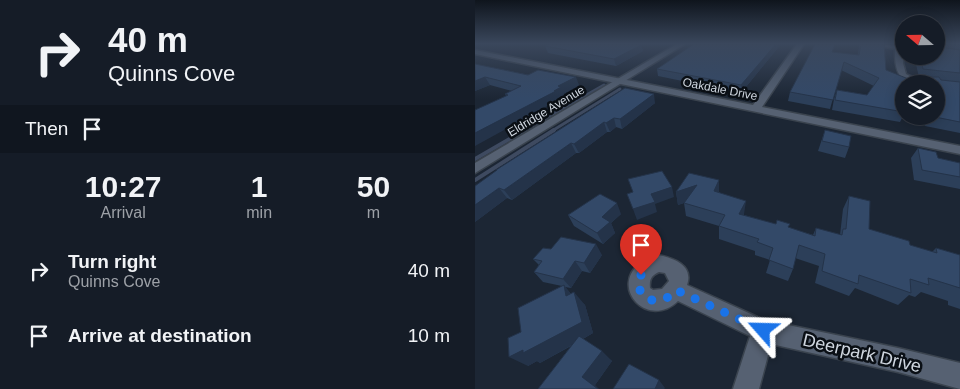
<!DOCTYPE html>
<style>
:root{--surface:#151c27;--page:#222933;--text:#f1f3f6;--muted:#9da1a7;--line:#343a44}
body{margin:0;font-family:Arial,sans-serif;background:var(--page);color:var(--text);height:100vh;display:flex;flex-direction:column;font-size:19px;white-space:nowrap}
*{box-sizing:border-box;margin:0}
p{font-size:16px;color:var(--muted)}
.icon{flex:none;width:28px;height:28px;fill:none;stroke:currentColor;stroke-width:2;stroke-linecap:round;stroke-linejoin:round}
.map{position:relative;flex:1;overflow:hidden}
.side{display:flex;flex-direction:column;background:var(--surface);width:475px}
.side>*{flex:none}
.hud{background:#151c27;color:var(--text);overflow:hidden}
.needle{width:32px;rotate:290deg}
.tools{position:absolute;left:420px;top:15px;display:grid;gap:10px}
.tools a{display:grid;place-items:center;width:50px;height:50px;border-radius:50%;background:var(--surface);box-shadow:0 2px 12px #0003,0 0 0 1px var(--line);font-size:25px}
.pin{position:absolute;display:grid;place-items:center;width:42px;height:42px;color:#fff;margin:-51px -21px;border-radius:50% 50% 50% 0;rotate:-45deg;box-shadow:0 0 5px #0007}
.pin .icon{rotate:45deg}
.me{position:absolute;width:55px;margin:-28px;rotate:295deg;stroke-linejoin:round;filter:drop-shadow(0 0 4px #0008)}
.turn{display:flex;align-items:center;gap:18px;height:105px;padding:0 25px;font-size:22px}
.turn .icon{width:65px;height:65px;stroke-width:2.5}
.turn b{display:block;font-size:35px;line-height:42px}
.then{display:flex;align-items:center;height:48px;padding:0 25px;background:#0003;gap:10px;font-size:19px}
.eta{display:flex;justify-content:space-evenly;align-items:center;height:85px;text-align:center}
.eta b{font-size:30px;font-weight:800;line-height:35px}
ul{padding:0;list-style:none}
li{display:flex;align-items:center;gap:15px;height:65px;padding:0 25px}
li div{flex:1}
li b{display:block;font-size:19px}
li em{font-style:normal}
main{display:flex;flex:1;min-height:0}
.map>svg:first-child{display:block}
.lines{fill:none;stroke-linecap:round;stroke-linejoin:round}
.stream-far1{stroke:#3e4a60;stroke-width:3}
.stream{stroke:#3e4a60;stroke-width:4}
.minor-casing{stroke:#3a434e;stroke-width:3}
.tertiary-casing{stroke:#3a434e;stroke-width:3}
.minor{fill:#566172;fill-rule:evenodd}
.tertiary{fill:#566172;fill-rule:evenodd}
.wall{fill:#2c3f59}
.shaded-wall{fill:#243349}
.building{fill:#334968;stroke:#243349}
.route{stroke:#1a73e8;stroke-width:9;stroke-dasharray:0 16.2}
.labels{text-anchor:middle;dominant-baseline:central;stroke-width:5;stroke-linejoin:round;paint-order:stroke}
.far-street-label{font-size:12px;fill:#cfd6df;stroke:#0a0f15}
.near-street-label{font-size:18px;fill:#cfd6df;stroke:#0a0f15}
</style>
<main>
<section class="side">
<div class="hud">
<div class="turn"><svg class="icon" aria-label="right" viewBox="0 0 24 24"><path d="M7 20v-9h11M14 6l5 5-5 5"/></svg><div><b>40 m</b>Quinns Cove</div></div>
<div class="then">Then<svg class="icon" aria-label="arrive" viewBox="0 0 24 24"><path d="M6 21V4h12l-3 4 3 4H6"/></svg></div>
</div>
<div class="eta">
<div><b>10:27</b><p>Arrival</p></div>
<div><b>1</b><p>min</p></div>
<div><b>50</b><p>m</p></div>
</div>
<ul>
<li><svg class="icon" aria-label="right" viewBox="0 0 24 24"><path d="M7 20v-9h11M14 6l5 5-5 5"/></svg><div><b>Turn right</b><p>Quinns Cove</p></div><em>40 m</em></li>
<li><svg class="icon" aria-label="arrive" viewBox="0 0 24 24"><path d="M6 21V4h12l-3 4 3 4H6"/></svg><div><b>Arrive at destination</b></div><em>10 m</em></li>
</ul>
</section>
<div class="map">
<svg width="485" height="389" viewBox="0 0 485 389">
<rect width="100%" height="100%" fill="#1c2634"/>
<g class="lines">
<path class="stream-far1" d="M48 131 129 85
M77 131 145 89"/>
<path class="stream" d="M0 159 50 130
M0 180 79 130"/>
<g class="minor-casing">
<path id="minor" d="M322 44H329L287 107 485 146V154L0 54V50L278 105Z
M397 44 429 46 428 63 431 74C442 81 456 77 465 84L461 87V84C431 84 419 83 420 49Z
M183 255C198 258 219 265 212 285L289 320 423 348 485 363V389L423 372 296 344 284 389H258L275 336 203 301C173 330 134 288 165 263 169 259 177 257 183 255ZM184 272 190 273 194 281 187 289 178 290 175 288C174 279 177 275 184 272Z"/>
</g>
<g class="tertiary-casing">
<path id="tertiary" d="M202 44H210L0 173V163Z"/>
</g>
<use href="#minor" class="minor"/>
<use href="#tertiary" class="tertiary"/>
</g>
<path class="wall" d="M219 44H306L266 93 183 76 182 69Z
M384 44H409L411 70 429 84V114L425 122 357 110 359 99 362 90 392 95 399 86 366 70 355 109 313 101 315 92 358 52 383 55Z
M461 44H485V133L450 126 447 116H461V84H447L450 78 444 77 439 56H461Z
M166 45 168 51 141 66 73 53 70 46Z
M0 64 104 85 88 94 89 95 84 98 85 99 31 96 30 94 37 91 15 85 0 91Z
M150 88 180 103 147 129 141 127 135 132H132L104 153H101L37 200 32 198 0 222 22 171 21 170Z
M350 130 374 147 370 158 343 151Z
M443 148 463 158 485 163V189L439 180 436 158Z
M244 180V192L269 214V215L314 228 338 235 341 228 365 235 368 209 374 196 394 229 435 245 457 252 461 248 485 255V309L473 305V301L446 292 440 297 434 295 423 305 380 288 374 296 340 283 344 266 320 258 318 269 313 281 291 273 295 260 280 255V251L244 239V226L211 216 209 203 203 205 201 192Z
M146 214 136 223 140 233 128 244 99 226 93 215Z
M127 255 115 273 107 271 96 288 90 287 96 294 110 305 118 333 108 339 137 361 120 385 63 389 96 346 65 363 62 361 53 366 46 332 87 286 68 282 59 272 64 265 58 259Z"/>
<path class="shaded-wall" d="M301 44H306L266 93V85Z
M166 45 168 51 141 66 139 59Z
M10 77 15 85 0 91V81Z
M101 77 104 85 88 94 89 95 84 98 85 99 0 146V133L79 91 83 86Z
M179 94 180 103 147 129 145 119Z
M139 118 141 127 135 132 131 123Z
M129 122 132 132 104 153 99 144Z
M96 143 101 153 37 200 29 190Z
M244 180V194L239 191Z
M222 185 223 198 203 205 201 192Z
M197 187 199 197 180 204 182 212 162 220 158 209 176 194Z
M24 188 32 198 0 222V205Z
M271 201 269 214 263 227 264 214Z
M142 203 146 214 136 223 140 233 128 244 122 233 127 217Z
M121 244 127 255 115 273 109 263Z
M100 261 107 271 96 288 88 279Z
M89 285 100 299 91 296Z
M99 292 110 305 118 333 65 363 62 361 53 366 34 357 48 350Z
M127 351 137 361 120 385 124 389H123L107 377Z
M184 380 190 388 189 389H180Z"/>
<path class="building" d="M75 44H163L166 45 139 59 70 46Z
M219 44H301L266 85 182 69Z
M340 44H360L357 52 384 55 386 44H409L411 70 446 84H429V97H428L429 112 360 100 362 90 392 95 404 78 369 62 358 100 315 92Z
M461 44H463V46L465 47 485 50V73L448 69 445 56H461Z
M0 64 53 75 63 70 101 77 83 86 86 87 79 91H81L0 133V110L33 95 30 94 46 86 10 77 0 81Z
M450 77H464L466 80 485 82V122L455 116H461V84H452Z
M150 88 179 94 145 119 139 118 131 123 129 122 99 144 96 143 29 190 24 188 0 205V186L22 170H21Z
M350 130 376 136 374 147 347 141Z
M443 148 461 152 463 158 485 163V177L447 170Z
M187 171 197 187 176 194 180 202 158 209 152 194 158 192 153 179Z
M214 173 244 180 239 191 271 201 264 214 301 224 302 220 315 224 313 227 340 236 341 228 367 235 368 229H371L374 196 395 201 394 229 434 241 435 245 462 253 461 248 485 255V288L453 278 454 285 435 279 436 293 384 275 383 284 347 271 350 254 324 245 318 269 294 260 298 248 282 242 284 239 244 226 250 215 209 203 222 185 201 192Z
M125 194 142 203 127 217 135 222 122 233 93 215Z
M86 237 121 244 109 263 100 261 88 279 59 272 67 261 58 259 68 248 76 249Z
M89 285 91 296 99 292 107 322 48 353V350L34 357 33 338 46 332 43 308Z
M104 336 127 351 107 377 123 389H63Z
M154 364 184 380 180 389H138Z"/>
<linearGradient id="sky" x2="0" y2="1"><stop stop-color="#0f151d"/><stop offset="0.44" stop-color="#3a475c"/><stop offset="1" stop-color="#3a475c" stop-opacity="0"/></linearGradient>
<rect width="485" height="99" fill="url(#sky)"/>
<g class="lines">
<path class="route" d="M166 275 163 287 170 298C182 303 193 300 201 290L288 330"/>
</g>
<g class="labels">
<g class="far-street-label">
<text transform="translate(245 89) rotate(11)">Oakdale Drive</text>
<text transform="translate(71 111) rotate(-31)">Eldridge Avenue</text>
</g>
<g class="near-street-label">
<text transform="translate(387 353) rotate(13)">Deerpark Drive</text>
</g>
</g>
</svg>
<div class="tools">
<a><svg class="needle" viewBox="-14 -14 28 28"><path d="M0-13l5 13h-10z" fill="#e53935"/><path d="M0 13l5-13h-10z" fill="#9da1a7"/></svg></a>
<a><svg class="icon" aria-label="layers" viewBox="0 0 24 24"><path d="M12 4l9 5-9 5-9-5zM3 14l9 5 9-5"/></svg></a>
</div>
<div class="pin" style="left:166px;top:275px;background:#d93025"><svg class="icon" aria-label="arrive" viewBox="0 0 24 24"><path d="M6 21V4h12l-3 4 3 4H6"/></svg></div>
<svg class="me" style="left:288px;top:330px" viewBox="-20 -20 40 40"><path d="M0-17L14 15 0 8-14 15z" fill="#1a73e8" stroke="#fff" stroke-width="4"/></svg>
</div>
</main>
